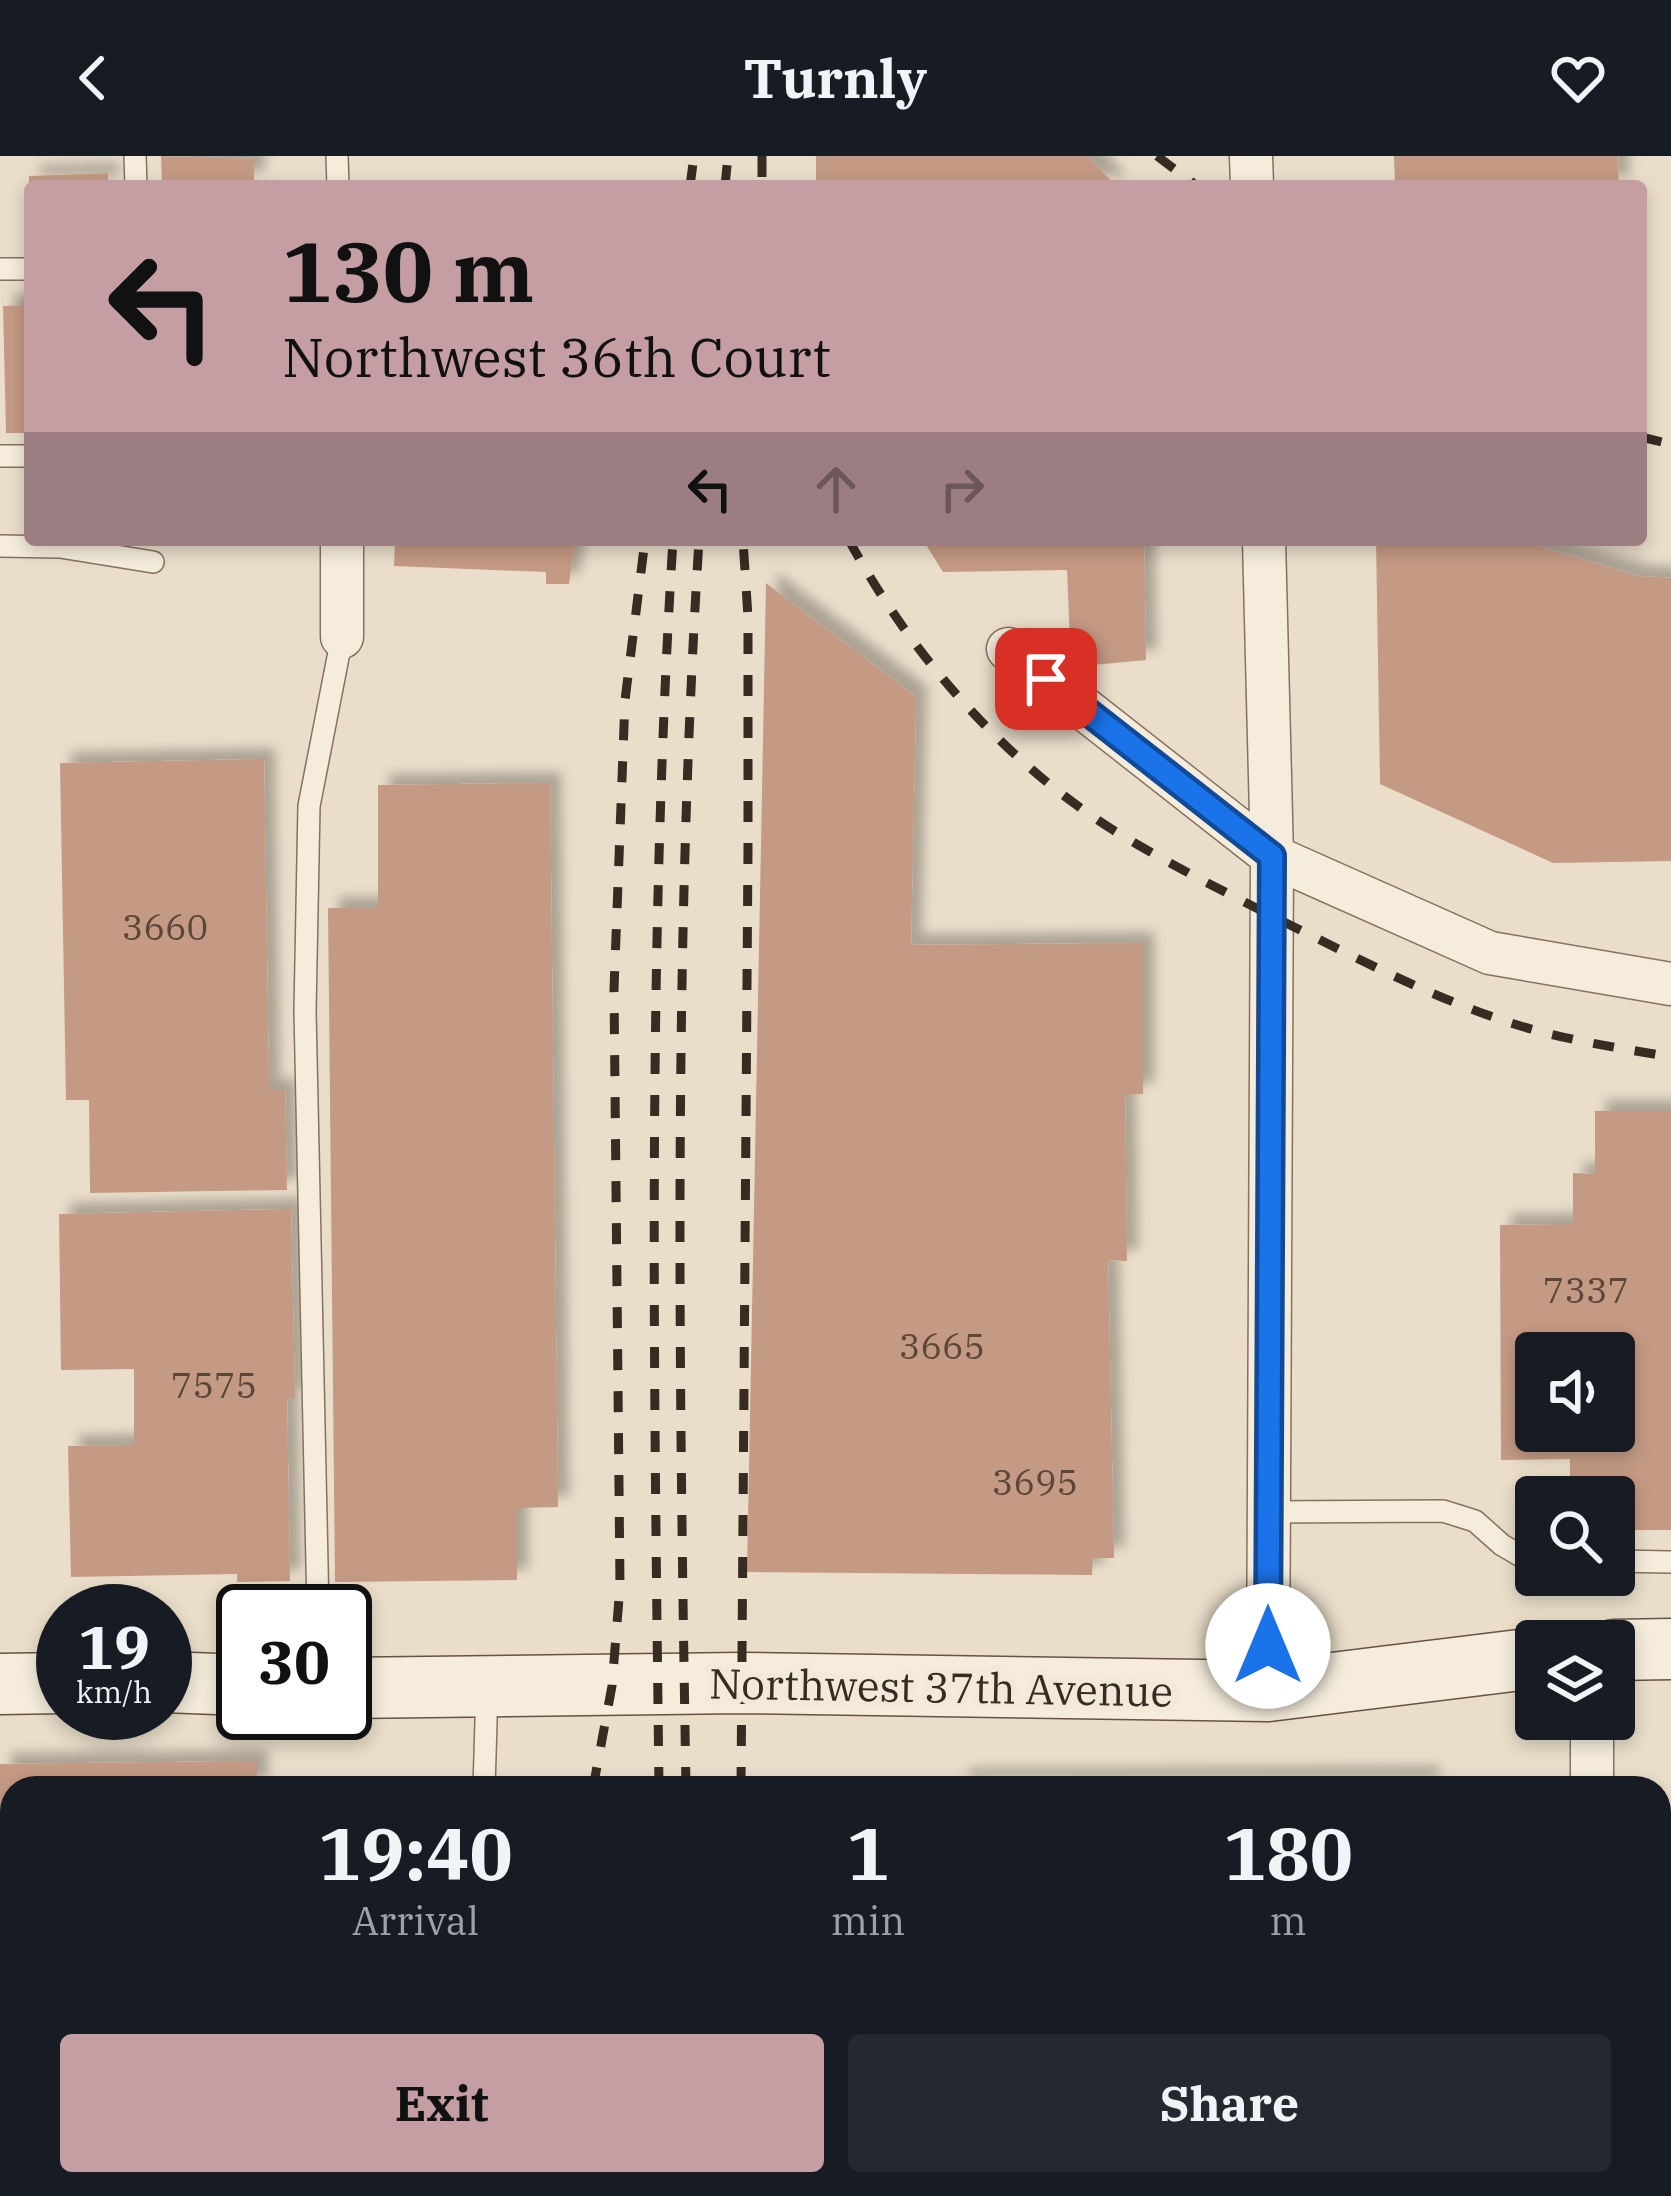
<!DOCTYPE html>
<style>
:root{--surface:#171b24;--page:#242831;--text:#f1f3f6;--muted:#9ea1a6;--accent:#c49ea3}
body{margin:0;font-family:"IBM Plex Serif",serif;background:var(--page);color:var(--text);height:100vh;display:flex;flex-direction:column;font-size:45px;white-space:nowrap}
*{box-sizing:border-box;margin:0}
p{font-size:39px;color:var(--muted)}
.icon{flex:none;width:66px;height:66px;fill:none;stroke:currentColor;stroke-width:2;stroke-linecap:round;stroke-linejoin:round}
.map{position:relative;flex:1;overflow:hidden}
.panel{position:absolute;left:0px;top:1620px;width:1671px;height:420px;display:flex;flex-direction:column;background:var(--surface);border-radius:36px 36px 0 0;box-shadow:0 6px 18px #0003}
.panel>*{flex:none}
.guide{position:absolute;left:24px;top:24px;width:1623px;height:366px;border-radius:12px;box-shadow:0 6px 18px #0003;background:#c49ea3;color:#111;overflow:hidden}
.buttons{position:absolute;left:1515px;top:1176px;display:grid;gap:24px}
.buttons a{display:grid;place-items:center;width:120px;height:120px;border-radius:12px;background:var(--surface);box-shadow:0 6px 18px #0003;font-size:60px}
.speed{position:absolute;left:36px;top:1428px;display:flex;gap:24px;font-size:60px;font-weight:700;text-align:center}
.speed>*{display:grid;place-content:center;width:156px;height:156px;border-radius:50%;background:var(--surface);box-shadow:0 6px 18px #0003;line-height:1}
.speed small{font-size:30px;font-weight:400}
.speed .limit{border:6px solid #111;border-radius:18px;background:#fff;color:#111}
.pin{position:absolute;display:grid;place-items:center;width:102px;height:102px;color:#fff;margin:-51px;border-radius:24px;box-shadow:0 6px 18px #0006}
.me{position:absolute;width:132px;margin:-66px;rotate:0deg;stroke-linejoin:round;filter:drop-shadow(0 0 9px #0008)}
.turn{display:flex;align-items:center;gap:42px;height:252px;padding:0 60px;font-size:54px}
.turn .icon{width:156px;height:156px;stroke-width:2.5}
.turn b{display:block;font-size:84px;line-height:102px}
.lanes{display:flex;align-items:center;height:114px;padding:0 60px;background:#0003;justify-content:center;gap:60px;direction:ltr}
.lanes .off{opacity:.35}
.eta{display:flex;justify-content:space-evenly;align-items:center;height:204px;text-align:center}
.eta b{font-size:72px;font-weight:700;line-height:84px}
.primary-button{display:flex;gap:24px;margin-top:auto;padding:24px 60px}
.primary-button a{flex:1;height:138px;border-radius:12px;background:var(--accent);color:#111;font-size:48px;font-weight:700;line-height:138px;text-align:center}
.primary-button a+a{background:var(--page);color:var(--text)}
header{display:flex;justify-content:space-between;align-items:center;height:156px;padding:0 60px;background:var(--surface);font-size:54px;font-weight:700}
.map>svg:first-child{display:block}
.building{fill:#c49a84;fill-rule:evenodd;filter:url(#shadow)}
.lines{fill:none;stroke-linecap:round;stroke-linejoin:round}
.lane-casing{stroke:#857160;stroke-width:24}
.street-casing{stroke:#857160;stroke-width:45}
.secondary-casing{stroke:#675243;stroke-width:63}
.lane{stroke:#f5ecdc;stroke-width:21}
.street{stroke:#f5ecdc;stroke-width:42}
.secondary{stroke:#f5ecdc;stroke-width:60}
.rail{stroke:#372b22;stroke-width:9;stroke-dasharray:21 21;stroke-linecap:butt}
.route-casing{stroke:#114b97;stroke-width:30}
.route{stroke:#1a73e8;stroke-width:21}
.labels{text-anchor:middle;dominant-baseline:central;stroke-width:12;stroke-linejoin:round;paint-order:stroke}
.number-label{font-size:36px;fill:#5a473a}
.street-label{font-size:42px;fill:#372b22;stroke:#f2e9d9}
</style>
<header><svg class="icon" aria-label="back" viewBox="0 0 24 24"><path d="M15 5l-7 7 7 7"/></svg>Turnly<svg class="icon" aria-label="heart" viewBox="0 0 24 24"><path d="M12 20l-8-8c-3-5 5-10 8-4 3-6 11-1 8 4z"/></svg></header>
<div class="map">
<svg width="1671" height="2040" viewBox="0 0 1671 2040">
<defs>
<filter id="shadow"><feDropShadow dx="11" dy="-11" stdDeviation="6" flood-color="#0004"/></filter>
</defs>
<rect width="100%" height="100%" fill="#eadeca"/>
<path class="building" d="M161 0 254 3V26L162 28Z
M816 0H1088L1116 30H816Z
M1394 0H1618L1619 30H1395Z
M108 17V30H29V20Z
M30 149V277H6L3 150Z
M395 384H575L569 428H546V416L394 410Z
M923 384H1144L1146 504 1071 511 1067 414 943 416Z
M1376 384H1530L1545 392 1638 420 1671 422V705L1553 707 1380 628Z
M766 427 916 541 911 789 1143 787V938L1125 939 1127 1105 1108 1104 1114 1402H1093L1092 1419 747 1416Z
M264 603 269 934H285L287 1034 90 1037 89 944H66L60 607Z
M550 627 558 1351 517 1352V1424L335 1426 328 752H378V629Z
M1595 955H1671V1374H1614V1341H1570V1303L1501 1304 1500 1069 1573 1068V1017L1595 1018ZM1536 1197H1614V1275H1536Z
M291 1053 295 1243 287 1242 290 1425 237 1426V1418L71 1421 68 1290 134 1289V1213L61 1214 59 1058Z
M257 1605V1632H12V2028H261L262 2040H0V1608Z
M1428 1621V1632H958V1623Z
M1671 1991V2040H1636V2028H1659V1992Z
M944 2028H1430V2040H944Z"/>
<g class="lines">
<g class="lane-casing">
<path id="lane" d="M135 0 136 30
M337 0 338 30
M0 113H30
M0 300H30
M0 390 60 391 153 406
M1269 1356 1443 1355 1475 1365 1502 1389 1526 1403 1536 1404
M1614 1405 1671 1406
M318 1455 305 855 309 650 342 481
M484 1632 487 1532
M1659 1734 1671 1728
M1659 1895 1671 1894
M1493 2028V2040
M310 2040 317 2028"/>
</g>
<g class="street-casing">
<path id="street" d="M1251 0 1252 30
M342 384V481
M1264 384 1272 700 1268 1535
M1008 493 1272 700 1490 797 1671 828
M1592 1632V1563
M1587 2040V2028"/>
</g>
<g class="secondary-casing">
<path id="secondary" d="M1614 1494 1671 1493
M165 1526 243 1529
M0 1528 63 1527
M345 1532 741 1527 1268 1535 1536 1502"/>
</g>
<use href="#lane" class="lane"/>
<use href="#street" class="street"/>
<use href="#secondary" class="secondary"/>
<path class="rail" d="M762 0V30
M1157 0 1197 30
M690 30 694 0
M725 30 728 0
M1641 281 1671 288
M849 384C909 496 1002 603 1110 672 1166 707 1227 737 1286 767 1357 802 1427 839 1502 864 1557 883 1614 891 1671 901
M593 1632 612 1530 620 1430 614 833 625 544 645 384
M659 1632C654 1215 647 800 673 384
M686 1632C679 1215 673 800 699 384
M741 1632 748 693V461L743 384
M666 2028V2040
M692 2028 693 2040
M744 2028V2040
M403 2040 411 2028"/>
</g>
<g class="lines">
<g class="route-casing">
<path id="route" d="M1046 523 1272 700 1268 1490"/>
</g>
<use href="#route" class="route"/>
</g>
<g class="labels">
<g class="number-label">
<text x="165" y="770">3660</text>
<text x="1586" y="1133">7337</text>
<text x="942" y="1189">3665</text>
<text x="214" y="1228">7575</text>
<text x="1035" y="1325">3695</text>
</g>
<g class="street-label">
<text transform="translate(941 1531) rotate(1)">Northwest 37th Avenue</text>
</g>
</g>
</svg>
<div class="buttons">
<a><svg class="icon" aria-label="sound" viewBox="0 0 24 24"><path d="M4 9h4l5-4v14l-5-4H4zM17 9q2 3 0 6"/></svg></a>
<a><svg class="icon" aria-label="search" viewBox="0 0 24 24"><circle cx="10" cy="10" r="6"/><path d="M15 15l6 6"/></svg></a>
<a><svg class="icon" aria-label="layers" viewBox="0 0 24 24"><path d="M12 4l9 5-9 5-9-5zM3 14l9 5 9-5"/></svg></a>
</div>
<div class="speed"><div>19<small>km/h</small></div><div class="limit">30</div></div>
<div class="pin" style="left:1046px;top:523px;background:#d93025"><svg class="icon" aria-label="arrive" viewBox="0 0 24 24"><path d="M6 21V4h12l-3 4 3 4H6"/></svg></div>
<svg class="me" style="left:1268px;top:1490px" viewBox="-20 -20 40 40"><circle r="19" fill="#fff"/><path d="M0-13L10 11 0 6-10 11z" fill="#1a73e8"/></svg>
<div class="guide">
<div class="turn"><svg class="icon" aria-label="left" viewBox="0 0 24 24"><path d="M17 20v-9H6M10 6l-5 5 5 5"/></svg><div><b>130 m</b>Northwest 36th Court</div></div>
<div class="lanes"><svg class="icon" aria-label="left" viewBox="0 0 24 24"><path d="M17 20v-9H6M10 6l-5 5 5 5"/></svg><svg class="icon off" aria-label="ahead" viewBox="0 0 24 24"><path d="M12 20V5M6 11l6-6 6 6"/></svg><svg class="icon off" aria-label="right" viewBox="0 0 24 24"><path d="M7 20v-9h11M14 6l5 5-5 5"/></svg></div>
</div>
<section class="panel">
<div class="eta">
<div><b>19:40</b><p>Arrival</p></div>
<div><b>1</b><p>min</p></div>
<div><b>180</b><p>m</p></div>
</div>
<div class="primary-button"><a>Exit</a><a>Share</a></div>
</section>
</div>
